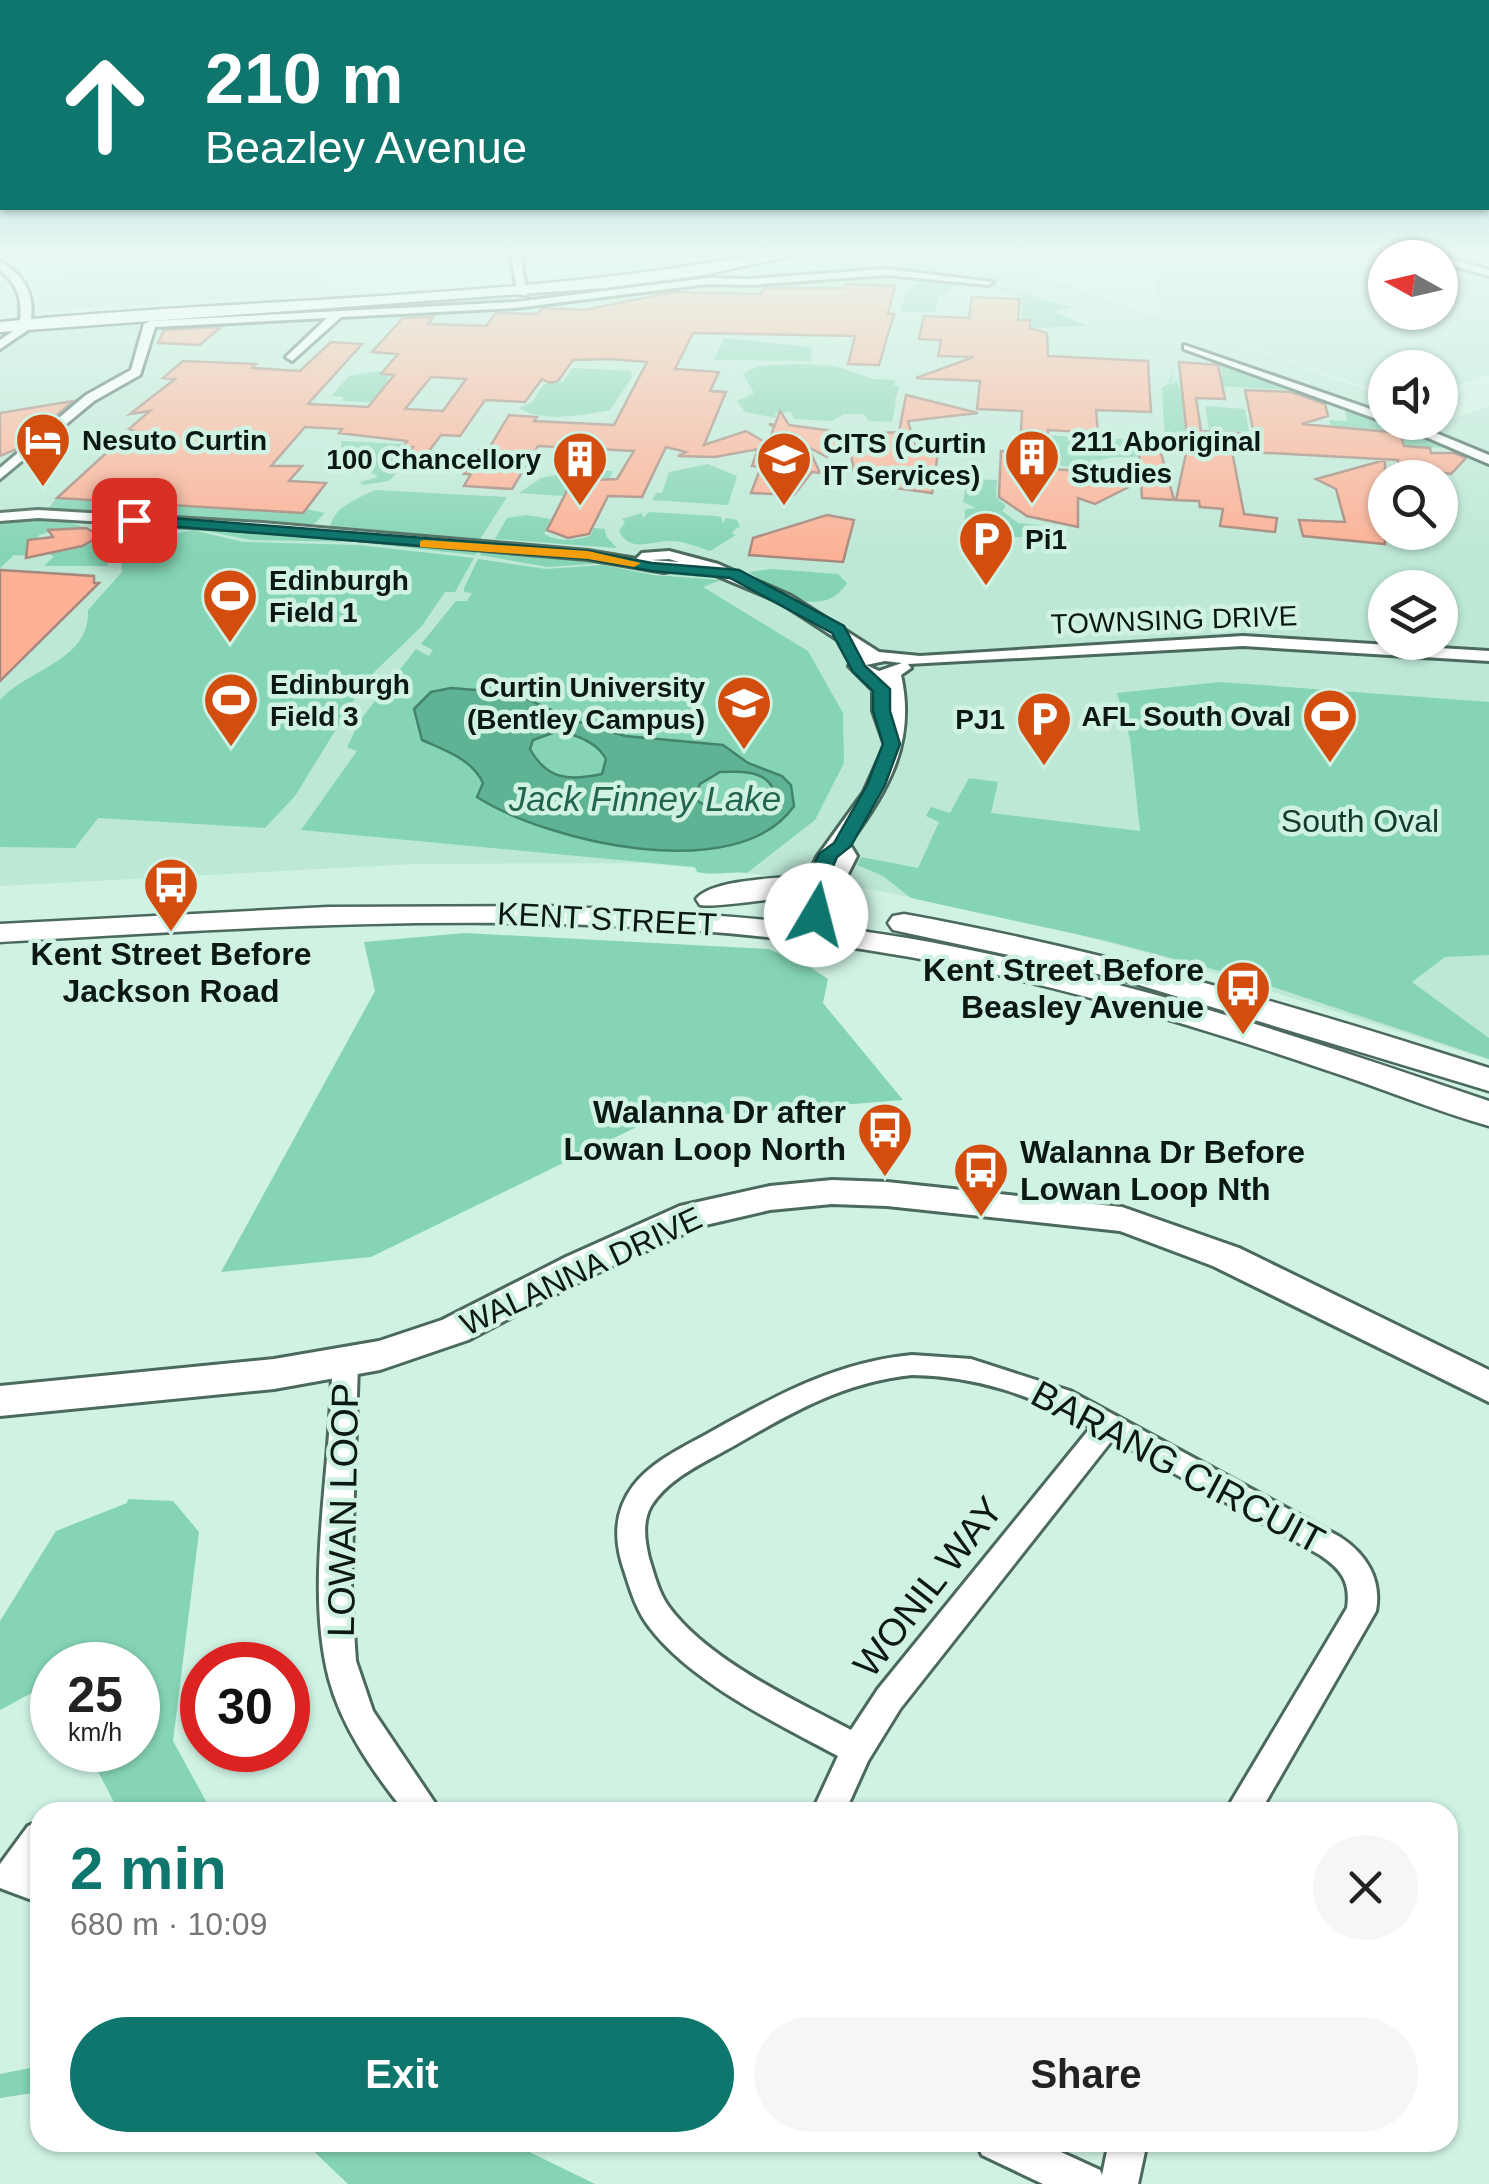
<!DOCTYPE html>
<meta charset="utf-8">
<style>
:root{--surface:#fff;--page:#f6f6f6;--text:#222;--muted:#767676;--accent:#0f766e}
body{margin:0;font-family:Helvetica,sans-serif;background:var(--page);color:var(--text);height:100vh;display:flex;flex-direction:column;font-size:38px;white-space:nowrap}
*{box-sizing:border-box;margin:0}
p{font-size:32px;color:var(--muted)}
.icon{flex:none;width:55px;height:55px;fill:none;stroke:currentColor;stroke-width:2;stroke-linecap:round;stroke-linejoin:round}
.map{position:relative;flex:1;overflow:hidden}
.sheet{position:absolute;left:30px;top:1802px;width:1428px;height:350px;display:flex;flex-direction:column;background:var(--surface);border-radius:30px;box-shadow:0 2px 8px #0004}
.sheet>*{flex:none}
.hud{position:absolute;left:0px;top:0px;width:1490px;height:210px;box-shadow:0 2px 8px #0004;background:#0f766e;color:#fff;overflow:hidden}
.needle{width:65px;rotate:278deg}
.buttons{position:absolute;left:1368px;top:240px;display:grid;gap:20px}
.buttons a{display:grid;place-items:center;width:90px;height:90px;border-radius:50%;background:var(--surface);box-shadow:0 2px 8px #0004;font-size:50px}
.speed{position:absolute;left:30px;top:1642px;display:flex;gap:20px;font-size:50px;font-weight:700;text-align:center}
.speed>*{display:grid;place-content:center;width:130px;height:130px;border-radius:50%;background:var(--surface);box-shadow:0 2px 8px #0004;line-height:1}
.speed small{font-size:25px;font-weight:400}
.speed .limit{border:15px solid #d22;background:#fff;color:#111}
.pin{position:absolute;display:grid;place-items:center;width:85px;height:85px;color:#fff;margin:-42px;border-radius:20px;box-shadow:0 5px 15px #0006}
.me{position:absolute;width:110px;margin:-55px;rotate:8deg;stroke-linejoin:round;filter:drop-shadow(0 0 8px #0008)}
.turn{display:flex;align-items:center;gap:35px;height:210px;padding:0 40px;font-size:45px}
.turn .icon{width:130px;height:130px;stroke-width:2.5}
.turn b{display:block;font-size:70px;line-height:85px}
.round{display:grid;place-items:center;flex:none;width:105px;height:105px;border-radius:52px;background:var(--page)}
.summary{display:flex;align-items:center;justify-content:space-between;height:170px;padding:0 40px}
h1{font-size:60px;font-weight:700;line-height:75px;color:var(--accent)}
.cta{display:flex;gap:20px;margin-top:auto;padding:20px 40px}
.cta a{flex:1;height:115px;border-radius:60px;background:var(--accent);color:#fff;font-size:40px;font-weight:700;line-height:115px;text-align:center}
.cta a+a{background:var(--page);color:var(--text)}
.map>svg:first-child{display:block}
.built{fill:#bde8d6;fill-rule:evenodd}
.green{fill:#85d4b5}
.water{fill:#5db393;stroke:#44846d;stroke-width:2.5;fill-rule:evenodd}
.building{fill:#fcb196;stroke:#a7887c;stroke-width:2.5;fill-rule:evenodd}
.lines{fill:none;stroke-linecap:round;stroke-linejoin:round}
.street-casing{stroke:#4b6a5d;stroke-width:6}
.secondary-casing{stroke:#4b6a5d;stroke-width:6}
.primary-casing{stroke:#4b6a5d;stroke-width:5}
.street{fill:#fff;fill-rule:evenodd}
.secondary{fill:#fff;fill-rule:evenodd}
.primary{fill:#fff;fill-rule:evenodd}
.route{fill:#0f766e;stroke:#0a4d48;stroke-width:2.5}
.slow{fill:#f59e0b}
.labels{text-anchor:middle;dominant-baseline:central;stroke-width:9;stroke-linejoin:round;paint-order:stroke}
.far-poi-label{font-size:28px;font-weight:bold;fill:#0b1813;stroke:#cff2e3;text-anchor:start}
.far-street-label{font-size:28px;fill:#0b1813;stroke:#cff2e3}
.park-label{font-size:32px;fill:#133a2d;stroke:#cff2e3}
.street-label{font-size:32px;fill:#0b1813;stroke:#cff2e3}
.poi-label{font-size:32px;font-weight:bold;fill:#0b1813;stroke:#cff2e3;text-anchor:end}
.water-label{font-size:35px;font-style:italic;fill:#23654f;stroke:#cff2e3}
.near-street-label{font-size:38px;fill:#0b1813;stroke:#cff2e3}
</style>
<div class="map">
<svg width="1489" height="2184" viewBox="0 0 1489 2184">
<rect width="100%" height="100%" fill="#cff2e3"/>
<path class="built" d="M239 251H300L317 261 324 292 41 311 30 279Z
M877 251H969L1159 318 1153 251H1400L1422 257 1385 258V312H1440V263L1489 277V375L1440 391V368H1385V393L1192 328 1385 396V422H1440V415L1452 419 1489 406V1060L1159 956 1004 915 857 887 747 873 643 863 414 864 0 886V331L119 319 540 297 717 276 755 280 867 259ZM1385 478H1440V532H1385ZM1385 588H1440V642H1385Z"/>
<path class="green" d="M919 278 963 282 939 297 935 312 900 311 907 292Z
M987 283 1071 307 1054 312 1087 326 1031 328V320L1022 319V294L983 285Z
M724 338 812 347 811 361 714 360Z
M795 364 836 366 873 379 895 380 894 385 899 387 896 399 892 400 896 401 892 422 869 421 864 414H844L832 421 794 419 791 412 775 413 776 418 745 412 737 401 754 393 743 374 757 366Z
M1220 364 1293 390 1217 386 1183 395 1187 433 1165 438 1162 394 1168 388 1163 392 1161 388 1169 384 1173 370 1171 386 1177 380 1180 389 1179 375 1223 377Z
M572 368 631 371 632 377 610 410C583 415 543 423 519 408L532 402 544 384 563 382Z
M381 371 379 375 389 376 382 390 410 391 399 404 342 401 343 397 331 396 349 376Z
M1205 406 1245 409 1249 432 1209 430Z
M1352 408 1456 448 1418 447 1410 466 1398 430H1332L1329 420 1347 421 1345 411Z
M1019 434 1161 441 1168 451C1146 462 1120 453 1097 461L1092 470 1057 465 1058 445 1015 441Z
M341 441 423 445 396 452V462L406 463 389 481 363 485 360 482 378 477 366 469 350 474 346 471 356 452 352 457 324 458 342 453Z
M708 464 737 476 728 505 652 500 656 493H662L669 472Z
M580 470 613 471 609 480 573 479 564 496 519 493 541 478Z
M967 479 997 480 996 497 1006 506 1002 511 1018 523 1038 525 1046 537H964L965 509 976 508 963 502Z
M375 490 507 497 478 542 330 528C333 507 357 499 375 490Z
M57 498 303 513 306 509 325 513 314 524 297 527 46 511Z
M649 512 715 516 721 517 723 523 726 518 737 520 740 527 735 529 732 534 736 535 710 551C696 546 683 541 670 541 652 541 629 553 619 531L625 522 622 519 642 513 643 518Z
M527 515 551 519 544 534C559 542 575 541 590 536L594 528 605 529 606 536 617 548 495 539 507 518Z
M0 520 67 521 86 528 48 529 49 532 39 535 37 539 46 548 37 556 14 555 0 568Z
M181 526 478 551 475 555 356 542 251 540Z
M115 529 107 566H44L54 556 50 555 55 548 82 546 90 531Z
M193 530 243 542 359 545 474 558 455 592H445L421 627 367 679 295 796 265 828 98 818 75 848 0 847V700C29 668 90 661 88 610L122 572 121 546Z
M482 551 702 571 727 579 651 573 605 563 548 567 480 555Z
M478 559 546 569 603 565 653 575 721 580 703 587 808 651 843 713 844 763 815 820 747 873C729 871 716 876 697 872L695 867 301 830 357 751 347 747 361 719 416 649 429 656 433 650 421 644 456 601H467L472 593 464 592V588Z
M771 569 838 574 847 583C823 621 776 593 749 572Z
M1220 682 1489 702V955L1445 957 1412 982 1489 1038V1059L1246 978 1103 940 911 898 883 876 857 865 861 857 918 868 939 822 926 816 931 807 950 813 969 778 998 782 991 813 1140 831 1130 739 1117 693Z
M465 933 768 949 804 963 828 979 823 1003 903 1100 651 1120 371 1257 221 1272 375 991 364 942Z
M128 1499 173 1501 199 1532 173 1741 212 1812H119L87 1750H138V1665H52V1682L0 1710V1621L56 1531 127 1503Z
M40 2066V2092L0 2098V2074Z
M305 2143H511L595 2184H348Z"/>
<path class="water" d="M451 688 514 693 573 720 625 736 723 745 748 763 782 776 791 785 794 806C738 887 547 842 477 797L483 783C472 759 444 750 422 740L414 709 431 692ZM558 731C577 735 597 742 606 759L602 774C569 781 547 780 530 749L533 740ZM720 772C739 771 765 770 773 789L766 804C742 818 714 813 693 798L700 784Z"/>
<path class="building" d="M846 284 895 286 888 314H894L879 365 848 364 855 336 693 333 675 369 719 372 710 391 726 392 704 445 746 431 768 444 774 427 769 424 775 425 780 411 789 425 847 433 827 457 808 447 820 473 812 472 794 495 751 493 761 467 752 466 758 449 715 457 678 456 686 452 666 447 642 497 608 496 589 534 568 538 547 530 572 481 617 479 634 451 538 446 512 489 464 486 471 474H464L480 449 488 450 509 415 537 417 534 421 614 425 647 362 610 359 573 360 558 381 550 383 542 379 525 402 485 400 460 436 441 435 423 459 405 458 413 447H403L407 441 339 433 342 429 305 427 271 466H302L289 481 326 483 303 513 57 498 115 445 175 443 129 429 150 411 130 414 175 379 163 378 183 361 256 364 252 368 300 371 331 342 362 344 308 404 368 407 394 375 381 374 398 354 372 352 403 318 433 317 428 324 486 326 496 313 538 314 542 308 584 310 673 292 761 294 764 288H844ZM431 377 466 379 443 411 405 409Z
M972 297 1020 299 1018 320H1030V328L1047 333 1048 356 1148 361 1151 412 1096 410 1098 433 1048 430 1047 469 1144 474 1138 452 1161 453 1174 500 1142 498 1141 481 1095 504 1078 498V527L1027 516 999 497 1001 451 1020 452 1022 411 977 409 980 381 916 378 974 357 938 356 941 340 919 339 924 316 969 318Z
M221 327 200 345 158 343 164 330Z
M1179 362 1218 365 1225 399 1196 398 1201 431 1254 434 1245 390 1291 392 1325 404 1328 416 1302 424 1400 433 1404 446 1430 448 1431 453H1454L1466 458 1451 474 1398 466V460L1232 451 1244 514 1277 518 1275 532 1220 526 1223 509 1200 507 1199 501 1176 500 1188 444Z
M906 395 978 413 908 421 917 452 938 453 932 493 888 487 854 472 848 435 899 432Z
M73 401 17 449 0 456V413Z
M1385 460V544L1303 536 1299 520 1345 522 1336 489 1316 479Z
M827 515 854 520 843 562 749 555 753 538Z
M86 528 100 536 82 546 26 558 28 540 53 537 48 530Z
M0 570 94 576V583H99L0 681Z"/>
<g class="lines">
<g class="street-casing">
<path id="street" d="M510 251H520L527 296 518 294Z
M1407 251H1423L1489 270V276L1440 262V258H1421Z
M0 262C27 275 38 302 28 330L0 349V340L19 327C23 302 20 286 0 270Z
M886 269 993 282 988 285 886 275 750 285 708 284 515 308 341 317 292 361 286 357 288 355 327 318 155 327 140 375 94 401 0 479V468L86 395 131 370 144 324 150 321 515 302 708 278 750 279Z
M1184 345 1385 414V422L1184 349Z
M1391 422H1409L1489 455V464Z
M38 510 262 523 588 551 636 559 642 553 669 551 718 564 791 596 879 652 920 656 1243 636 1489 651V661L1243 646 908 664 911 668 901 675C916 742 888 791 849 843L857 856 843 884 825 908 829 917 876 936 879 940 876 944 869 946 814 925 810 919 777 935 767 929 804 905 800 896 817 857 864 792 885 745 873 711V690L849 666 860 654 780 602 694 566 664 572 588 559 262 531 38 518 0 521V513ZM669 559 679 562 651 560ZM885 661 902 663 879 671 866 665Z
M345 1354 354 1357 358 1364 351 1587 356 1661 373 1711 441 1812H405C374 1773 342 1728 329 1679 304 1582 333 1464 332 1364L336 1357Z
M912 1355 971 1359 1070 1391 1340 1537C1366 1554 1382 1579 1376 1611L1260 1812H1225L1347 1608C1351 1582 1341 1569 1320 1555L1113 1439 900 1709 868 1761 845 1812H812L838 1756C778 1724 692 1683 650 1628 637 1612 631 1592 625 1573 614 1542 613 1513 633 1486 653 1460 686 1446 714 1430 779 1394 838 1362 912 1355ZM912 1375C978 1376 1033 1396 1091 1427L878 1689 851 1730C794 1700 708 1660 669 1607 659 1594 654 1574 649 1558 645 1541 642 1522 651 1506 670 1476 708 1461 737 1444 794 1411 845 1382 912 1375Z
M40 1821V1903L0 1888V1864L28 1826Z
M976 2142H1039L1100 2170 1102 2175 1109 2142H1147L1138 2184H1043L982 2155Z"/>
</g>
<g class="secondary-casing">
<path id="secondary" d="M832 1180 887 1182 1122 1207 1239 1248 1489 1370V1402L1213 1266 1120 1231 887 1206 832 1204 770 1210 701 1226 592 1275 468 1340 380 1370 274 1389 0 1416V1386L274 1359 379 1341 442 1320 566 1257 680 1206 770 1186Z"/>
</g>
<g class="primary-casing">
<path id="primary" d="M778 251H812L704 275 604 288 0 332V322C259 297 521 300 778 251Z
M815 875 826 878 830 884 826 890C809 895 712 908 700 905L696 899C712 878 788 878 815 875Z
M547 906C684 912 821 920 955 947 1138 983 1314 1041 1489 1101V1126C1433 1110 1379 1087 1323 1069 1203 1028 1081 992 957 966 643 902 317 923 0 942V924L328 907Z
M904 914C1103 950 1296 1006 1489 1068V1091L1116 978 893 930 888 923 893 916Z"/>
</g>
<use href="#street" class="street"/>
<use href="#secondary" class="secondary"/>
<use href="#primary" class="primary"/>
</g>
<linearGradient id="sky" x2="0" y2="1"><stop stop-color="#70b4c6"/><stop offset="0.45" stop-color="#e9f9f2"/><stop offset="1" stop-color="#e9f9f2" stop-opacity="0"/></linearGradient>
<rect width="1489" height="557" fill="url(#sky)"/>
<path class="route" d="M134 515 588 551 652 563 739 570 844 626 865 666 890 689V711L900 744 885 785 851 846 837 857 820 896 826 915 823 919H809L800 896 819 854 834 843 867 785 883 744 873 711V691L853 672 832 633 730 578 652 571 588 559 129 523 127 520Z"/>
<path class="slow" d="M425 540 588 551 641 563 634 567 588 559 420 547V541Z"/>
<defs>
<g id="hotel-pin" transform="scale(2.875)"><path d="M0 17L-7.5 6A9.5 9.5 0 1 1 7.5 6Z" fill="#d34e0e" stroke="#cff2e3"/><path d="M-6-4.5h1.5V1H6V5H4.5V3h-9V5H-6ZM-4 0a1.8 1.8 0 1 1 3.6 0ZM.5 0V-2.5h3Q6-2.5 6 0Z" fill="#fff"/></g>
<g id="building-pin" transform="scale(2.875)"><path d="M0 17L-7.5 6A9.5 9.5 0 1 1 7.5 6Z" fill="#d34e0e" stroke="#cff2e3"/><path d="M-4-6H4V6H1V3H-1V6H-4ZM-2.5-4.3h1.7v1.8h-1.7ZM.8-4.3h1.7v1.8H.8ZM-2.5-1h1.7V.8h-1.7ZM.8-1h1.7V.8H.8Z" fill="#fff"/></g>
<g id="university-pin" transform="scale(2.875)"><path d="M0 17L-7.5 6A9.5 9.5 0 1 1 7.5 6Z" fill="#d34e0e" stroke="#cff2e3"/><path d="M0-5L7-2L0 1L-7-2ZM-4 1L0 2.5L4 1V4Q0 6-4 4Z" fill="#fff"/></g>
<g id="parking-pin" transform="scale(2.875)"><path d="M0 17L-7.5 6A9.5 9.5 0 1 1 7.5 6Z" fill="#d34e0e" stroke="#cff2e3"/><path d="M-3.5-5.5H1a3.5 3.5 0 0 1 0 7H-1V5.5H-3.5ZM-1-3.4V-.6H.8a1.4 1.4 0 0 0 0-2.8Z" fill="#fff"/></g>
<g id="stadium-pin" transform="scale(2.875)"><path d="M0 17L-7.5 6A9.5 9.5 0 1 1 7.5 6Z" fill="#d34e0e" stroke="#cff2e3"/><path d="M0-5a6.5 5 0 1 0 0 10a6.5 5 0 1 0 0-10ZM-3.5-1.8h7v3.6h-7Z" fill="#fff"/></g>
<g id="bus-pin" transform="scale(2.875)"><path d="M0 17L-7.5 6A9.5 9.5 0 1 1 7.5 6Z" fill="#d34e0e" stroke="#cff2e3"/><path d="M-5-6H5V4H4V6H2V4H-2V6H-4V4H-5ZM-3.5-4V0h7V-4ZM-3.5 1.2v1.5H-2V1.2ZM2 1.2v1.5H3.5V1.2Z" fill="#fff"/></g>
</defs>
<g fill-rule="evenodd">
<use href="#hotel-pin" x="43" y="440"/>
<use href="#building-pin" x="1032" y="457"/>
<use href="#building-pin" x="580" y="459"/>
<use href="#university-pin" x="784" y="459"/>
<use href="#parking-pin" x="986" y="539"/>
<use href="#stadium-pin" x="230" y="596"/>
<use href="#stadium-pin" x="231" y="700"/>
<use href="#university-pin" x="744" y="703"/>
<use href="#stadium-pin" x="1330" y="716"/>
<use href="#parking-pin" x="1044" y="719"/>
<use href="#bus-pin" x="171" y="885"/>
<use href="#bus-pin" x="1243" y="988"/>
<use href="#bus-pin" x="885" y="1130"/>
<use href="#bus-pin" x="981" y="1170"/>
</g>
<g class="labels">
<g class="far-poi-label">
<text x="82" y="440">Nesuto Curtin</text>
<text x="1071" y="441">211 Aboriginal<tspan x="1071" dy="32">Studies</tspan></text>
<text x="823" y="443">CITS (Curtin<tspan x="823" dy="32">IT Services)</tspan></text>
<text x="541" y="459" text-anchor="end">100 Chancellory</text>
<text x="1025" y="539">Pi1</text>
<text x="269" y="580">Edinburgh<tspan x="269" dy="32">Field 1</tspan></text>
<text x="270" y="684">Edinburgh<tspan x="270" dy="32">Field 3</tspan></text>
<text x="705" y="687" text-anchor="end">Curtin University<tspan x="705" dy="32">(Bentley Campus)</tspan></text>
<text x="1291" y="716" text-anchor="end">AFL South Oval</text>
<text x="1005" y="719" text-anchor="end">PJ1</text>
</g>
<g class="far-street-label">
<text transform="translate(1174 620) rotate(-2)">TOWNSING DRIVE</text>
</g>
<g class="park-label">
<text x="1360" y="821">South Oval</text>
</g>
<g class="street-label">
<text transform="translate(607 919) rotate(3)">KENT STREET</text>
<text transform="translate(581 1271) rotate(-25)">WALANNA DRIVE</text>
</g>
<g class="poi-label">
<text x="171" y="954" text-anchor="middle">Kent Street Before<tspan x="171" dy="37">Jackson Road</tspan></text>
<text x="1204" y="970">Kent Street Before<tspan x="1204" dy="37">Beasley Avenue</tspan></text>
<text x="846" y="1112">Walanna Dr after<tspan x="846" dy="37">Lowan Loop North</tspan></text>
<text x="1020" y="1152" text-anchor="start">Walanna Dr Before<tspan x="1020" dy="37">Lowan Loop Nth</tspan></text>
</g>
<g class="water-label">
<text x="645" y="798">Jack Finney Lake</text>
</g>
<g class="near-street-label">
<text transform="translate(1178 1467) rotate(28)">BARANG CIRCUIT</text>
<text transform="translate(343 1510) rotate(-89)">LOWAN LOOP</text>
<text transform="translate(928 1587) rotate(-52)">WONIL WAY</text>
</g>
</g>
</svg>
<div class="buttons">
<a><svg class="needle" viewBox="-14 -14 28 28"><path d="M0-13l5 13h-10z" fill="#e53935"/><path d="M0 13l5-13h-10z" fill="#767676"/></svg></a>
<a><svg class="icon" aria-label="sound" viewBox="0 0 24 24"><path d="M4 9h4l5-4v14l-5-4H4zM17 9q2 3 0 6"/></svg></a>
<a><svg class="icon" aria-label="search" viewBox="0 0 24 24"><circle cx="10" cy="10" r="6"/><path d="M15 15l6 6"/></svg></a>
<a><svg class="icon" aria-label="layers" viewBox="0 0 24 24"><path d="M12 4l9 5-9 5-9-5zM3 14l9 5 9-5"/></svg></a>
</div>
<div class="speed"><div>25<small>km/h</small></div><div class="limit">30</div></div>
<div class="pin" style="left:134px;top:520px;background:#d93025"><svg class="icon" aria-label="arrive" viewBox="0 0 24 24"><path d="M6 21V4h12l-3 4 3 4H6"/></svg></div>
<svg class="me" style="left:816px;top:915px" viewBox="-20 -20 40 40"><circle r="19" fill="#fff"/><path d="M0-13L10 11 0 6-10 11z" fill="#0f766e"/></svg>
<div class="hud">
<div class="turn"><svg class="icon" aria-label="ahead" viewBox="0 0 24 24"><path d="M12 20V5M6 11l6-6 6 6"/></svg><div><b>210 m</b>Beazley Avenue</div></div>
</div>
<section class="sheet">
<div class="summary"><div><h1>2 min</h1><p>680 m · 10:09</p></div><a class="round"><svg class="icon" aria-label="close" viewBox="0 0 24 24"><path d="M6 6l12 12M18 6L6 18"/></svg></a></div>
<div class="cta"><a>Exit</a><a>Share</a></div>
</section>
</div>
